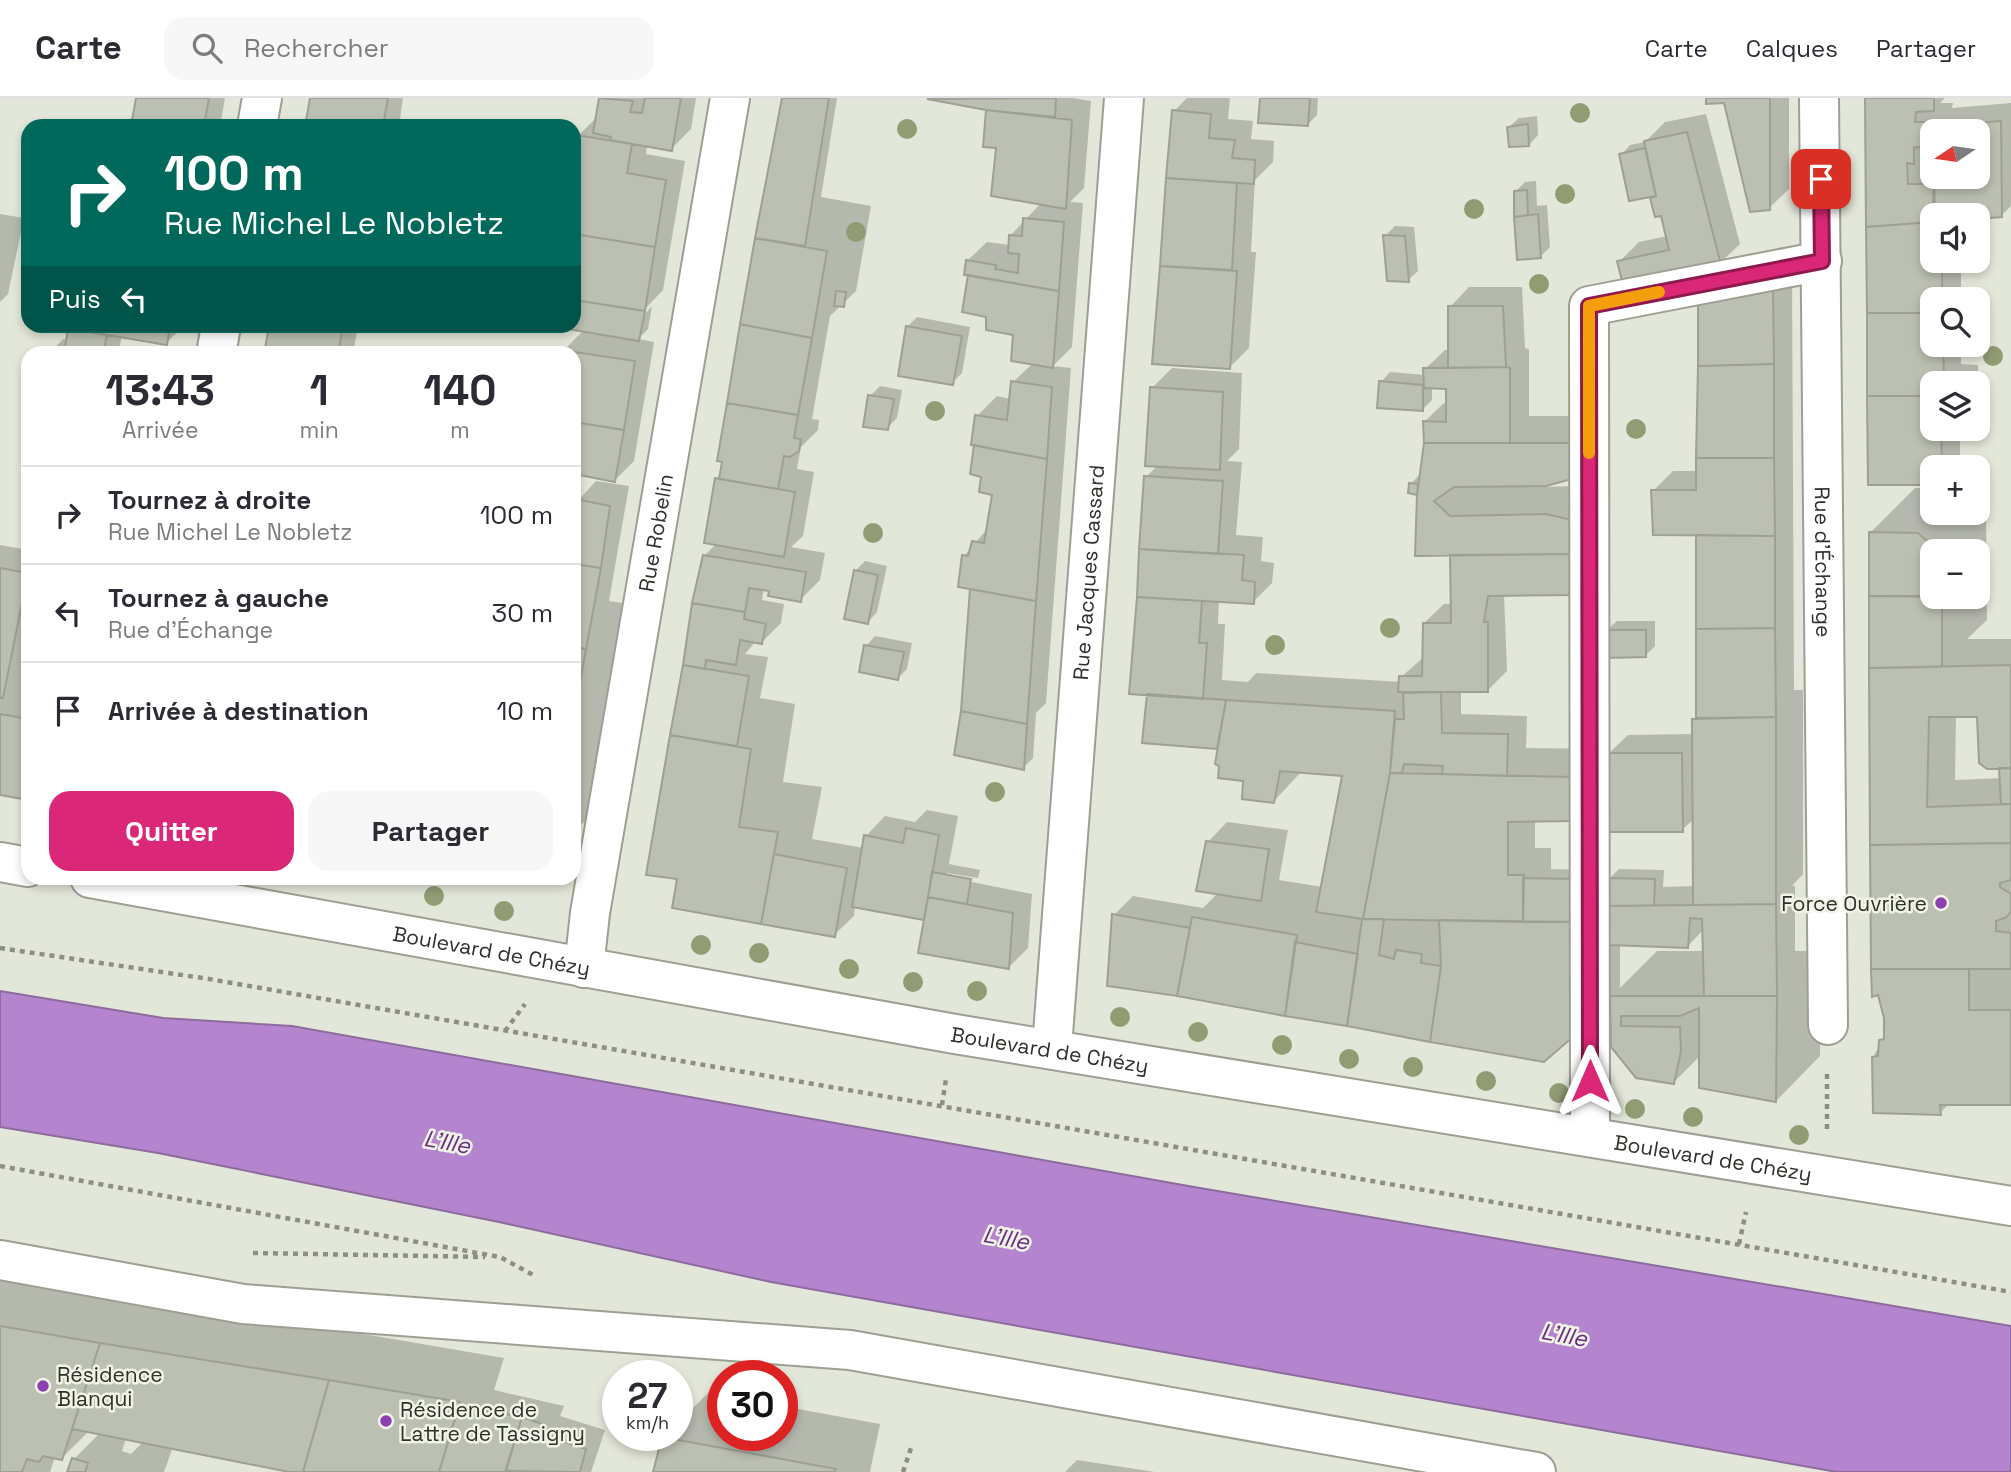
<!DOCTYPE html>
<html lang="fr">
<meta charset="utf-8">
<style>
:root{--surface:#fff;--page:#f7f7f7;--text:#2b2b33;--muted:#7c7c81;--line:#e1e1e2;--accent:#db2777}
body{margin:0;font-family:"Space Grotesk",sans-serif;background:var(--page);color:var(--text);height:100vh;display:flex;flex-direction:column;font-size:26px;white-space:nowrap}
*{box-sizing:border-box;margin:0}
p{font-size:23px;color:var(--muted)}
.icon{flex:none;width:38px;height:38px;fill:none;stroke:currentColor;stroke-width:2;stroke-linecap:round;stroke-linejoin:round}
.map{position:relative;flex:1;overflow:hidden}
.drawer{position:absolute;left:21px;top:248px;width:560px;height:539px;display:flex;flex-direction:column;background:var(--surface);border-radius:21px;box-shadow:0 4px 10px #0003}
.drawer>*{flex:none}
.hud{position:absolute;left:21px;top:21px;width:560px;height:214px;border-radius:21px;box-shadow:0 4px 10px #0003;background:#00695c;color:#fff;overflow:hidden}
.needle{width:46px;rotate:257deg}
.buttons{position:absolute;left:1920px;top:21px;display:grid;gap:14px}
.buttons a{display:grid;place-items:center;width:70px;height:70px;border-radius:14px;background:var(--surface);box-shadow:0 4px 10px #0003;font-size:35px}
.speed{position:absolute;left:602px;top:1262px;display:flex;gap:14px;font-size:35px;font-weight:700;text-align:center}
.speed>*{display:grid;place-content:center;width:91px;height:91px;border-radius:50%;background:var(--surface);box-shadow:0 4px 10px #0003;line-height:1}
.speed small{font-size:18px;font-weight:400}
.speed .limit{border:10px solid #d22;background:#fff;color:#111}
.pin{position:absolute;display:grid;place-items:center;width:60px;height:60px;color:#fff;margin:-30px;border-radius:14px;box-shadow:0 4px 10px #0006}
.me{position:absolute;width:77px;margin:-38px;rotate:0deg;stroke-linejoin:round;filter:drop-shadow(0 0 5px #0008)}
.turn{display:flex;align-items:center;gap:24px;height:147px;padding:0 28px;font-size:32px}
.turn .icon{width:91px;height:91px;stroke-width:2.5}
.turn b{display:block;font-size:49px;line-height:60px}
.then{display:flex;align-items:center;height:66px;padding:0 28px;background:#0003;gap:14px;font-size:26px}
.eta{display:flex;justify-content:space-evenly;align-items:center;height:119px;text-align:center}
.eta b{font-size:42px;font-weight:800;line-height:49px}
.primary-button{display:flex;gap:14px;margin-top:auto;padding:14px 28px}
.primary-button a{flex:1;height:80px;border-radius:21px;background:var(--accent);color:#fff;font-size:28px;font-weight:800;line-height:80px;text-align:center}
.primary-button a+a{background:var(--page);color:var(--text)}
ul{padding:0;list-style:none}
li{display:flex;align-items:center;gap:21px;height:98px;padding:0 28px;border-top:2px solid var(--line)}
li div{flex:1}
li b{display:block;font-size:26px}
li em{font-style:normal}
header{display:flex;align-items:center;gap:42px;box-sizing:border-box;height:98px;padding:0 35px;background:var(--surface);border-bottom:2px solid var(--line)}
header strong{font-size:33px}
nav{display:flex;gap:38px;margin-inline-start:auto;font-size:24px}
.search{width:490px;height:63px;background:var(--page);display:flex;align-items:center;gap:18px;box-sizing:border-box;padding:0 24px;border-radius:21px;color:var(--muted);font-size:26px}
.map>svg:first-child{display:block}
.water{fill:#b584ce;stroke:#8c6b9d;stroke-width:2}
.shadow{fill:#0003;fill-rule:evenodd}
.building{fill:#bbc0b2;stroke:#9da193;stroke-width:2}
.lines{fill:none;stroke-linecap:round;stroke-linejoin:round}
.minor-casing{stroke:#9ca092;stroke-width:42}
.primary-casing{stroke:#9ca092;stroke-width:42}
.path{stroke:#8c8f85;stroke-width:4.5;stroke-dasharray:5 5;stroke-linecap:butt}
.minor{stroke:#fff;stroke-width:38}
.primary{stroke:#fff;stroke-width:38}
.tree{fill:#929c73}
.route-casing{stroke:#8e194d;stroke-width:18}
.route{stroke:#db2777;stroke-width:12}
.slow{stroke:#f59e0b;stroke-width:12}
.poi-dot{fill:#8e40b0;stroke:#f0f4e6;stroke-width:2.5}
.labels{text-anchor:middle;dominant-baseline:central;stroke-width:5;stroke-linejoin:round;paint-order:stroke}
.street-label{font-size:21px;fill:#2e302a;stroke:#f0f4e6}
.poi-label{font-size:21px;fill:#2e302a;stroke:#f0f4e6;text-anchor:start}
.water-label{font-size:23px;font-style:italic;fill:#6b2e86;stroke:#f0f4e6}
</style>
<header>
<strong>Carte</strong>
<div class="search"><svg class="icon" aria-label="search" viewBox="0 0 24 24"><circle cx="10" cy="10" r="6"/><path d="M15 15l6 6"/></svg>Rechercher</div>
<nav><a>Carte</a><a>Calques</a><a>Partager</a></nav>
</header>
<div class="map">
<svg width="2011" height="1374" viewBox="0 0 2011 1374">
<rect width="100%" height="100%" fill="#e3e7d9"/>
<path class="water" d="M0 893 163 920 292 928 1194 1089 2011 1228V1374H1837L771 1184 499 1124 158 1055 0 1029Z"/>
<path class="shadow" d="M138 0H225L220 28H123L135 16Z
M312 0H403L399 28H307Z
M601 0H696L691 31 671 51 647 47 646 56 685 63 663 192 643 213V218L652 208 648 231 638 241 654 244 634 363 615 382 574 375V256L563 253 584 232 561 228H574V105L580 67 574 65V58L578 38 598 18Z
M783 0H837L821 99 871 108 856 193 830 218 812 321 819 322 818 332 801 349 797 371 814 374 803 438 791 449 825 455 820 482 800 502 764 490 762 502 784 506 781 525 762 544 756 543 745 556 768 559 760 600 795 606 783 684 822 689 812 741 864 750 866 738 885 718 915 724 927 712 958 718 949 766 980 772 978 780 947 775V779L1032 796 1028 850 1009 869 926 821 855 807 854 818 834 837 674 809 679 779 648 775 704 458 717 445 716 381 722 375 742 224Z
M932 0H1073L1091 3 1084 90 1070 104 1083 105 1072 249 1053 268 1071 270 1046 605 1036 615 1033 660 1023 670 963 613 972 490 964 458 989 429 994 395 982 378 977 318 997 298 1011 301 1013 284 1033 265 1015 236 988 217 967 163 987 144 1010 147 1011 137 1041 105 998 48 985 47 988 11Z
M1187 0H1230L1228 21 1253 23 1251 41 1274 43 1273 64 1255 82 1251 154H1256L1249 250 1229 270 1154 265 1174 13Z
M1262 0H1318L1317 17 1307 27Z
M1708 0H1789V91L1769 110 1725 3Z
M1867 0H1945L1940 5H1953L1952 10 2011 5V108L2001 118 1932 117V163H1961V196H1978V212V201H1932V247H1961V266L1978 267V277L1969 285H1932V331H1960V366L1957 369H1932V386ZM1932 33H1978V79H1932L1926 51Z
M1706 16 1740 146 1720 165 1619 164 1639 144 1667 138 1662 116 1652 101 1657 96 1631 101 1621 57 1630 47 1645 44 1665 24Z
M1537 18 1538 37 1529 47 1509 29 1519 20Z
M1536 83 1537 108 1547 107 1550 149 1540 159 1519 160 1515 94 1525 84Z
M0 116 24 120 8 196 0 204Z
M1395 128 1414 129 1418 173 1408 182 1385 138Z
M1792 169 1794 592H1803V776L1792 788H1795V853H1821L1820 958 1776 1003 1701 957 1674 984 1613 948 1612 898 1574 935 1114 817 1133 798 1203 810 1219 794 1208 744 1227 724 1288 732 1279 782 1323 789 1344 676 1302 673 1274 703 1245 682 1221 645 1217 649 1149 595 1131 594 1146 379 1158 367 1152 290 1172 270 1242 275 1239 351 1227 363 1242 364 1236 437 1263 439 1261 463 1274 465 1272 485 1253 504 1219 502 1218 526H1225L1222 582 1248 584 1256 575 1401 584V579L1424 559V525L1444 506H1452V456L1419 395 1410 394 1411 386 1420 376 1426 345 1424 324 1444 305H1448L1447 289H1432V302L1422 312 1381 284 1390 274 1425 277V271L1445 252H1450V209L1469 189H1522L1525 250 1529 251V318H1598L1542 389 1575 388 1599 395 1504 496 1507 573 1487 593 1461 592V616L1527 618 1526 650 1601 651 1535 722V750H1551V771L1584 772V779H1611L1619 771 1664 772 1663 789 1695 788V720L1682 732 1608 656 1628 637 1694 636V621L1698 618V435L1653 393 1673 373H1698L1700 200ZM1704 831 1705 853H1657L1620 890V846L1688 848Z
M917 219 970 229 962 275 952 285 907 229Z
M73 228H184L166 245 122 237 118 256H49L63 241 68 242Z
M272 228H358L353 256H267Z
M880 288 902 292 897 320 887 330 870 298Z
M596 383 629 388 609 503 630 506 594 714 574 734V407Z
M1915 390H1932V415H1978V403L1986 412 1987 522 1967 541H2011V1005H1950L1940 1015 1873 959 1886 937V920L1873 871 1870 435ZM1932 453H1978V499H1932ZM1956 617H1979L2001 668 2002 680 1955 682Z
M0 447 28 452V548L22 575 28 576V701L0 696Z
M865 463 887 468 877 514 868 524 856 472Z
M1617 523H1655V548L1646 557 1607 532Z
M875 538 912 545 907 571 898 580 866 548Z
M0 1174 504 1260 494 1292 564 1308 560 1318 605 1332 591 1374H298L173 1349 164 1374H69L74 1361 100 1335 89 1333 62 1360 55 1359 50 1374H0ZM126 1340 143 1344 131 1356 122 1353Z
M708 1295 723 1297V1337H782V1308L880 1326 870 1374H654L663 1340 677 1337V1326Z
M1077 1362 1155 1374H1065Z"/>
<path class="building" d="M136 0H209L204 28H131Z
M310 0H388L383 28H305Z
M599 0 633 3 630 14 642 15 645 0H681L672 53 610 42 611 39 593 35Z
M782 0H829L805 148 755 140Z
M1056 0 1055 19 986 12 927 1Z
M1260 0H1310L1308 28 1258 25Z
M1706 0H1770V112L1750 114 1724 5 1706 6Z
M1865 0H1934V13L1916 14 1915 24H1935L1932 50 1914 49V66L1907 65 1908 86H1934L1932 124 1866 129Z
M986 12 1072 22 1066 111 991 98 996 50 983 49Z
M1172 12 1211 16 1209 40 1235 42 1232 60 1255 62 1254 86 1166 80Z
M2001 23 2002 119 1978 121V117H1935L1934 79H1978V33H1934V28Z
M1528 26 1529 48 1509 49 1507 29Z
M1687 34 1721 167 1623 187 1617 163 1669 152 1661 118 1655 119 1650 100 1656 98 1644 43Z
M576 37 632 46 627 75 666 82 655 149 574 136V93L578 68 574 67Z
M1645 50 1656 98 1629 103 1619 56Z
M1166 80 1237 85 1232 172 1160 168Z
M1527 92 1528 117 1514 119V93Z
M1538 116 1541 160 1517 162 1514 119Z
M1023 120 1064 124 1059 193 964 177 966 162 996 167 995 171 1018 175 1019 156 1008 155 1009 137 1022 138Z
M1932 124V163H1942V201H1932V215H1867L1866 129Z
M574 136 655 149 645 213 574 202Z
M1383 137 1405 138 1409 184 1387 183Z
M755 140 827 153 812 240 740 226Z
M1160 168 1237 173 1230 271 1152 266Z
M968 177 1059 193 1053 270 1011 263 1013 237 986 232V219L962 214Z
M1773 188 1774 266 1698 268V199Z
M836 193 846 194 844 209 834 208Z
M574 202 645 213 639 243 550 228H574Z
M1448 208H1503L1506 269 1448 270Z
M1867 215H1932V247H1943L1944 285H1932V298H1867Z
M740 226 812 240 798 317 727 305Z
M84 228H170L167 247 83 233Z
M269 228H343L338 256H264Z
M906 228 962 238 953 287 898 278Z
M68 230 107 237 103 256H64Z
M561 252 635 263 624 332 574 324V256H561Z
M1774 266V360H1696L1698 268Z
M1506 269 1510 270V345H1424L1423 323 1446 324V291L1424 290 1423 270Z
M1011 283 1052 289 1047 361 971 347 975 317 1007 322Z
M1379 283 1423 287V313L1377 310Z
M1150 289 1223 294 1220 372 1145 368Z
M868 297 894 301 888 332 863 329Z
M1867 298H1932V331H1941L1942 369H1932V387H1868Z
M727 305 798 317 794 340 801 341 799 353 790 359 784 358 778 391 719 381 722 364 717 363Z
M574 324 624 332 615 384 574 376Z
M1424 345H1571L1572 381 1546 388 1454 389 1434 403 1450 418 1546 416 1572 422V456L1415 458 1417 397Z
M974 347 1047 361 1036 503 958 489 962 457 968 458 972 443 984 445 992 397 979 394 981 379 970 376Z
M1696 360H1774L1775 438 1653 437 1651 392H1696Z
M1144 378 1223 383 1218 456 1139 451Z
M715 380 795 394 784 459 704 445Z
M1409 385 1418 386 1417 397 1408 395Z
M575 401 610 408 601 470 574 466Z
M1869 434 1918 435 1938 453H1932V498H1869Z
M1696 437 1775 438V530L1696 531Z
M1139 451 1244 457 1242 482 1255 484 1254 506 1137 499Z
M1572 456V497L1488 498 1484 524H1488V594H1398L1399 578H1422L1423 525H1451L1450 457Z
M703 457 806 474 801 504 768 498 769 493 749 490 745 514 692 505Z
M574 466 601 470 586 551 574 549Z
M0 470 28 475 3 600H0Z
M854 472 878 477 868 526 844 521Z
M970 491 1036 503 1027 626 961 613Z
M1869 498 1942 499V569L1869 570Z
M1137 499 1202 503 1199 545H1207L1203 601 1129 596Z
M692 505 745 514 744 521 766 526 762 546 740 542 736 567 706 562 705 571 683 567Z
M1775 530 1776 619 1696 620V531Z
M1606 532H1646V559L1606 560Z
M864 547 904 554 898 582 859 574Z
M574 549 586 551 574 618Z
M683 567 749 578 737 648 670 637Z
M2011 567V670L1987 671 1979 665 1977 619H1929L1927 709 2011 706V745L1870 747 1869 570Z
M1441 594 1442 635 1508 636 1507 678 1442 676 1443 668 1404 666 1402 675H1390L1395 621H1404L1403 595Z
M1147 596 1226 602 1217 651 1142 645Z
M1226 602 1395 613 1390 675 1363 821 1316 814 1342 678 1280 673 1274 705 1242 701 1243 683 1218 680 1219 668 1215 666Z
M961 613 1027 626 1024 672 954 657Z
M0 616 28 621V702L0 697Z
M1776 619V806L1693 807 1692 621Z
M670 637 751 651 739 729 778 734 761 826 672 810 677 781 646 777Z
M1606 655H1682L1683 734H1608Z
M1999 670H2011V706H2001Z
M1390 675 1573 679 1574 723 1508 724V777H1524L1523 824 1363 821Z
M906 730 939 737 924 822 852 809 864 737 903 745Z
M1206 743 1269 751 1261 803 1196 793Z
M2011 745V782L2000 785V789L2011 796V813L2007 819 1996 823V833L2011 835V871H1871L1870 747Z
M774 756 847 770 835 839 761 826Z
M932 774 971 781 967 806 928 799Z
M484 780H521L513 786Z
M1523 780 1575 781V824H1523Z
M1608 780 1655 781 1654 808H1609Z
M928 799 1013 815 1009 871 918 855Z
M1776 806 1777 898H1704L1702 821 1690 820 1688 850 1609 847V808Z
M1112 816 1190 830 1177 898 1107 888Z
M1192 819 1297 837 1285 918 1177 898Z
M1362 821H1384L1379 857 1394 861 1396 852 1422 856 1421 865 1441 868 1430 944 1347 928Z
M1439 822 1575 824V937L1544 964 1430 944 1441 868Z
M1295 844 1358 856 1347 928 1285 918Z
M1871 871H1969V912H2011V1007H1940L1941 1017 1873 1015 1872 959 1878 958 1879 942 1884 941V920L1878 897 1872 899Z
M1610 898H1777L1776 1004 1699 990V910L1680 918H1621V928L1680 929 1681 953 1674 986 1636 980 1611 949Z
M0 1228 100 1245 62 1362 43 1358 39 1364 27 1361 22 1374H0Z
M100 1245 329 1282 303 1374H289L72 1331Z
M329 1282 460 1304 439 1374H303Z
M459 1308 522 1319 505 1374H439Z
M522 1319 545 1327 542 1337 586 1351 580 1374 506 1373Z
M662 1339 836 1371 835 1374H653Z
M72 1360 88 1365 85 1374H67Z"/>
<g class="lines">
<g class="minor-casing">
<g id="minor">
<path id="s1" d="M1819 0 1828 927"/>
<path d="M257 28 262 0"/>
<path d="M216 256 221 228"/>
<path id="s2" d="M584 870 590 815 730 0"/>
<path id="s3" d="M1052 949 1124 0"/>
<path d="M1590 1039 1589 208 1822 163"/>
</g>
</g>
<g class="primary-casing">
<g id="primary">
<path d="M0 764 28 769"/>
<path id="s4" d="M90 780 955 936 2011 1108"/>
<path d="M0 1162 243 1206 850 1252 1536 1374"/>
</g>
</g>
<path class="path" d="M0 850 209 881 2011 1194
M505 933 525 906
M942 1007 946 981
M1827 1031V973
M0 1068 500 1159 535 1178
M1739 1146 1746 1114
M253 1155 485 1159
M903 1374 912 1347"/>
<use href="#minor" class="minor"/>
<use href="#primary" class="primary"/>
</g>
<g class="tree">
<circle cx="1580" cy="15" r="10"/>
<circle cx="907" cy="31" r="10"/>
<circle cx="1565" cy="96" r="10"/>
<circle cx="1474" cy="111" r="10"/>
<circle cx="856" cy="134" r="10"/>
<circle cx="1539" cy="186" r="10"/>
<circle cx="1993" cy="258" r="10"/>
<circle cx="935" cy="313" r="10"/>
<circle cx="1636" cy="331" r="10"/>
<circle cx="873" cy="435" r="10"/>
<circle cx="1390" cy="530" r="10"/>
<circle cx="1275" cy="547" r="10"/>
<circle cx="995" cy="694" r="10"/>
<circle cx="434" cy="798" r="10"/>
<circle cx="504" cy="813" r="10"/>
<circle cx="701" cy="847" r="10"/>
<circle cx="759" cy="855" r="10"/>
<circle cx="849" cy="871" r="10"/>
<circle cx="913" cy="884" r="10"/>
<circle cx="977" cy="893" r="10"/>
<circle cx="1120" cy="919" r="10"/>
<circle cx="1198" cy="934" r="10"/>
<circle cx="1282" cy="947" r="10"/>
<circle cx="1349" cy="961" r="10"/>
<circle cx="1413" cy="969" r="10"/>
<circle cx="1486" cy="983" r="10"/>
<circle cx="1559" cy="995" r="10"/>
<circle cx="1635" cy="1011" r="10"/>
<circle cx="1693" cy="1019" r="10"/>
<circle cx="1799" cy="1037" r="10"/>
</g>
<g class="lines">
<g class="route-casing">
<path id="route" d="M1590 983 1589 208 1822 163 1821 81"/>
</g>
<use href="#route" class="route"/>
<path class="slow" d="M1589 355V208L1659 194"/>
</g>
<g class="poi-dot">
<circle cx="1941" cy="805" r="7"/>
<circle cx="43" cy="1288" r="7"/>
<circle cx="386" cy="1323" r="7"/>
</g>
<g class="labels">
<g class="street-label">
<text stroke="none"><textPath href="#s2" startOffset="441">Rue Robelin</textPath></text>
<text stroke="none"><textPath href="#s1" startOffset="464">Rue d'Échange</textPath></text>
<text stroke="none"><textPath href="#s3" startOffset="476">Rue Jacques Cassard</textPath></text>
<text stroke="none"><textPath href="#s4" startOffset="408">Boulevard de Chézy</textPath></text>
<text stroke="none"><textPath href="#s4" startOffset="975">Boulevard de Chézy</textPath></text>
<text stroke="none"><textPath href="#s4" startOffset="1647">Boulevard de Chézy</textPath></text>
</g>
<g class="poi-label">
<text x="1927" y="805" text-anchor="end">Force Ouvrière</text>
<text x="57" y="1276">Résidence<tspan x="57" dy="24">Blanqui</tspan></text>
<text x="400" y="1311">Résidence de<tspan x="400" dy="24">Lattre de Tassigny</tspan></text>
</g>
<g class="water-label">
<text transform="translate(447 1044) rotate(10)">L'Ille</text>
<text transform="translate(1006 1140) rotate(10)">L'Ille</text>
<text transform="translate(1564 1237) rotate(10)">L'Ille</text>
</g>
</g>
</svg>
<div class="buttons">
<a><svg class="needle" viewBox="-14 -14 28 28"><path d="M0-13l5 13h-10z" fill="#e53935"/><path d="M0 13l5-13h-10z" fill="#7c7c81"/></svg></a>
<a><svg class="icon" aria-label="sound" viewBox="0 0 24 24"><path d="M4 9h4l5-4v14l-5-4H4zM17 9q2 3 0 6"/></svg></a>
<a><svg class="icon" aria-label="search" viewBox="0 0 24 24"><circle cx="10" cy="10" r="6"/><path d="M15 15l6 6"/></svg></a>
<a><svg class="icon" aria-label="layers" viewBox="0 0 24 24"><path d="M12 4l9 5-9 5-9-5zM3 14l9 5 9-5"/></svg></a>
<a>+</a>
<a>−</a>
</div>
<div class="speed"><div>27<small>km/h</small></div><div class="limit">30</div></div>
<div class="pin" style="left:1821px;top:81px;background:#d93025"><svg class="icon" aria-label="arrive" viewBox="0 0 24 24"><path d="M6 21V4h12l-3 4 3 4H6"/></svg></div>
<svg class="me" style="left:1590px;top:983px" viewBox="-20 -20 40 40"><path d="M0-17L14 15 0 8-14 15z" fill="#db2777" stroke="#fff" stroke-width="4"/></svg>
<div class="hud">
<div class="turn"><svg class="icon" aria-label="right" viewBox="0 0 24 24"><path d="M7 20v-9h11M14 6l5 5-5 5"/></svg><div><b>100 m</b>Rue Michel Le Nobletz</div></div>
<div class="then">Puis<svg class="icon" aria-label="left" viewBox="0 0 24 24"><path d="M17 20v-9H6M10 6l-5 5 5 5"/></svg></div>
</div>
<section class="drawer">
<div class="eta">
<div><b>13:43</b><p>Arrivée</p></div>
<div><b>1</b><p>min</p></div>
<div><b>140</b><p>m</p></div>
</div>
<ul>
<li><svg class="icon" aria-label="right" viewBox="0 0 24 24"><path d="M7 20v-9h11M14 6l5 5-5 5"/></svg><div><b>Tournez à droite</b><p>Rue Michel Le Nobletz</p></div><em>100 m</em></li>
<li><svg class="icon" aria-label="left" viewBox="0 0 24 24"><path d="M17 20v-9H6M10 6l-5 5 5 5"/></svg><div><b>Tournez à gauche</b><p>Rue d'Échange</p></div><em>30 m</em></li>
<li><svg class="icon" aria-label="arrive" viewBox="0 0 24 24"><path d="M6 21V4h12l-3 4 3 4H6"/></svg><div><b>Arrivée à destination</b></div><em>10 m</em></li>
</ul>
<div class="primary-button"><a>Quitter</a><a>Partager</a></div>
</section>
</div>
